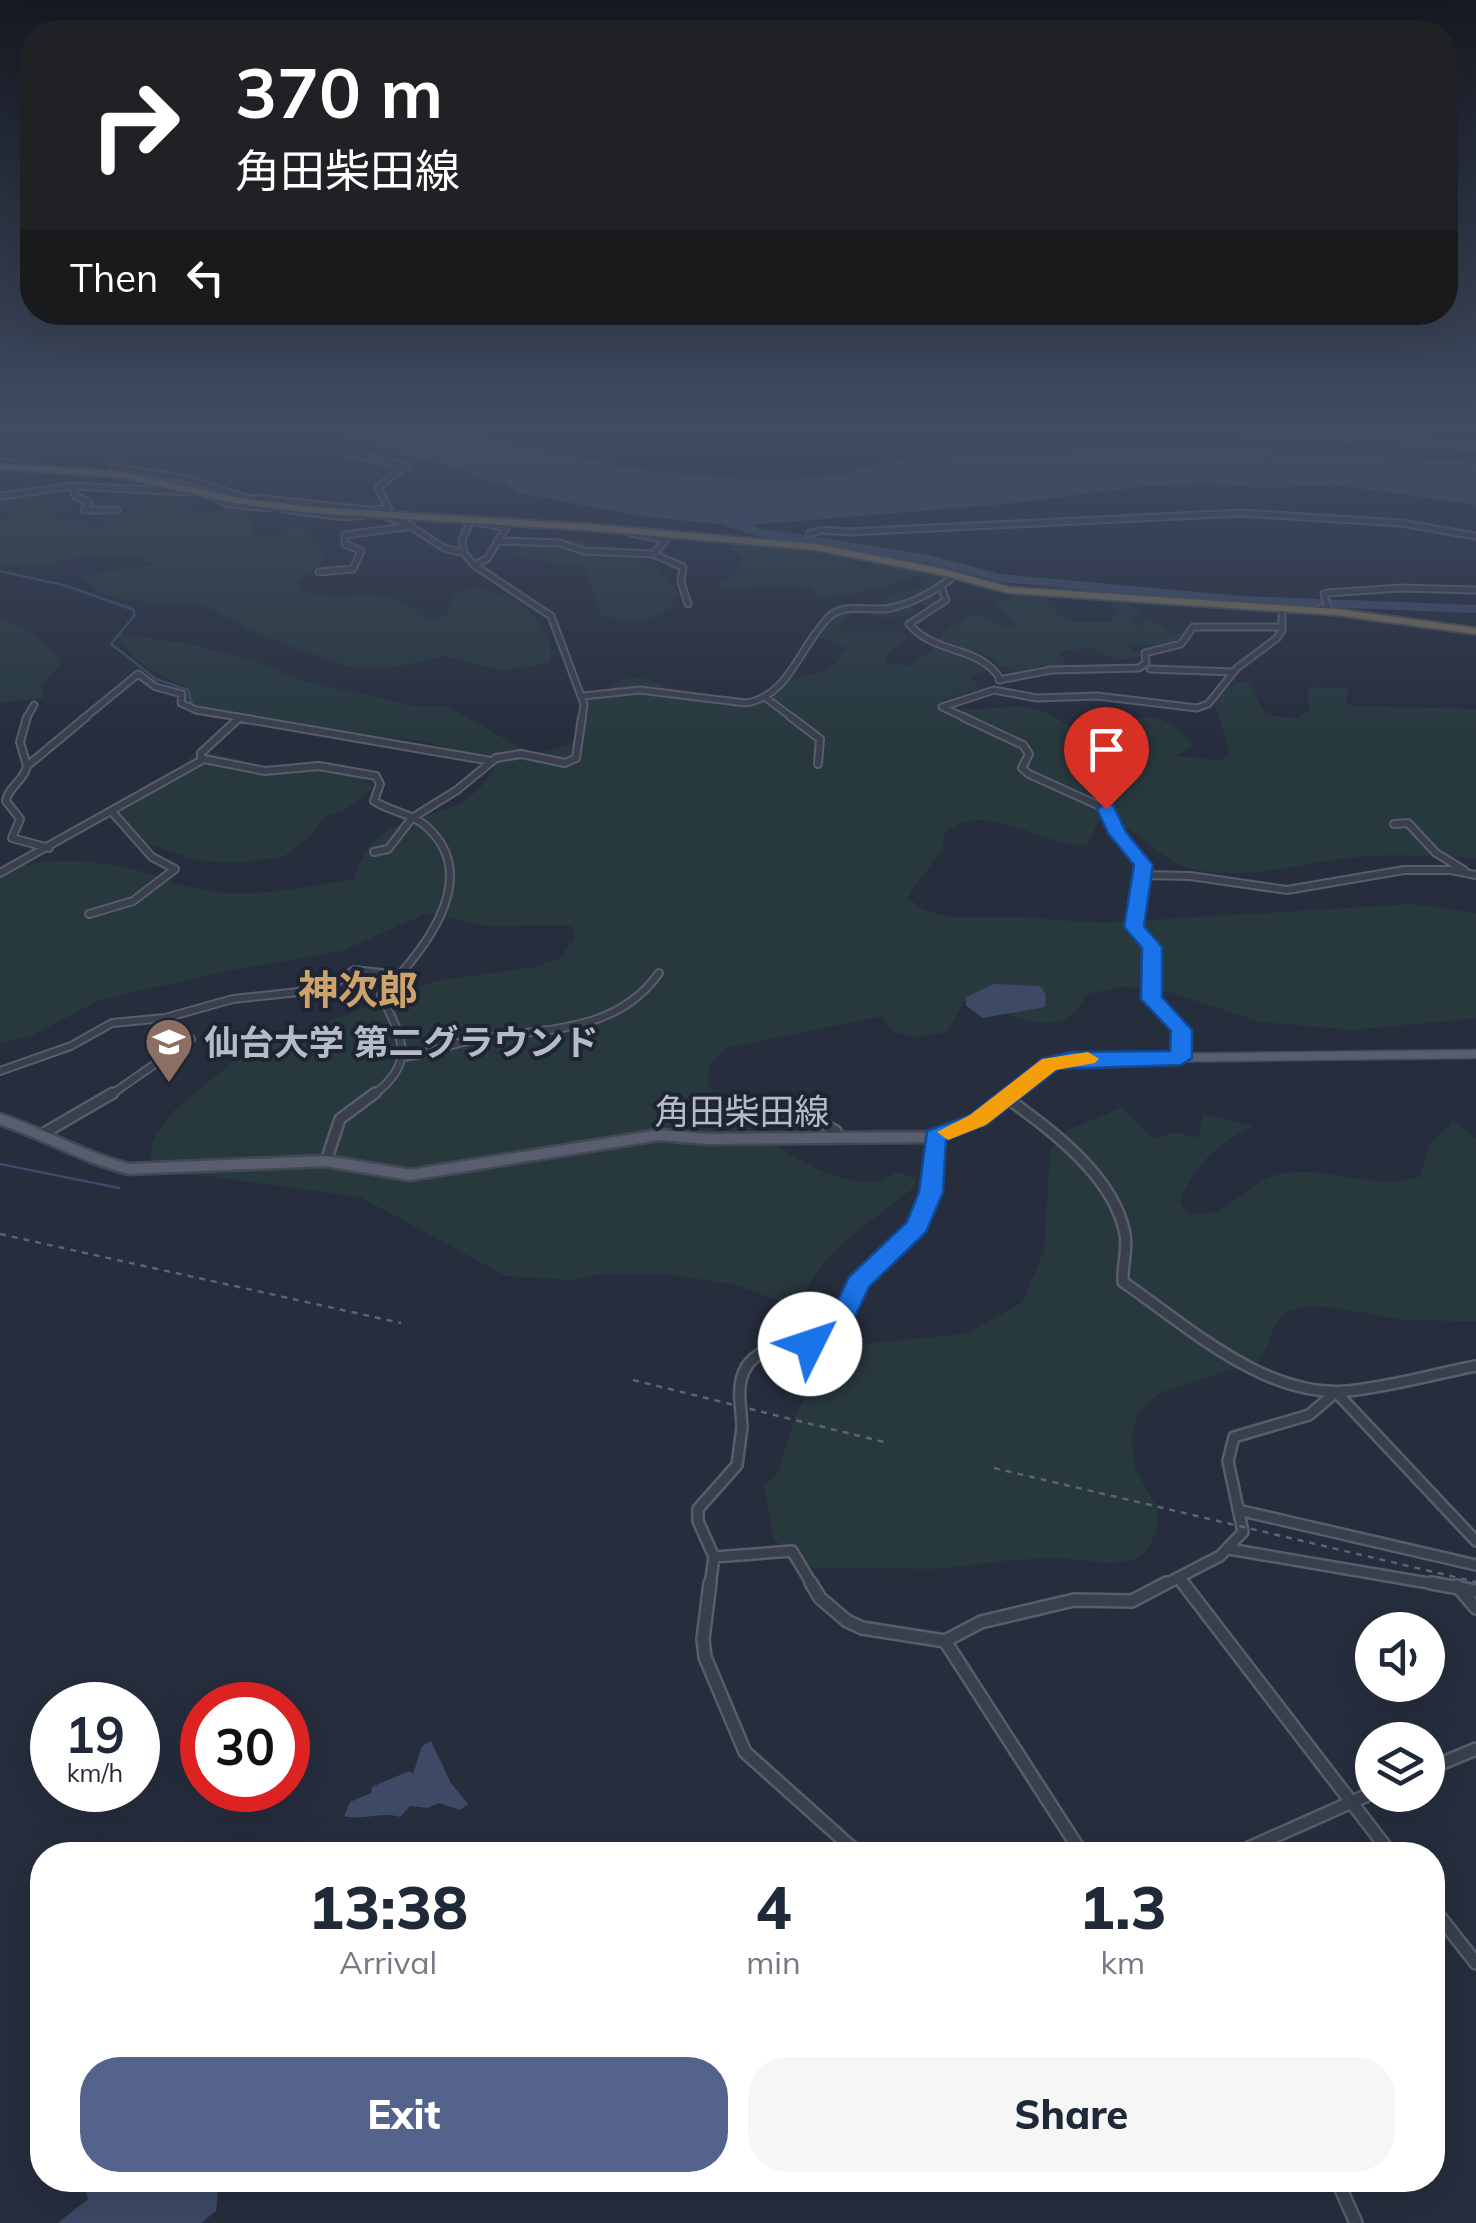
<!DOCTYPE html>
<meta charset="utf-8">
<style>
:root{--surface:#fff;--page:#f6f6f7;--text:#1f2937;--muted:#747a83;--accent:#53638b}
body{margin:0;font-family:Mulish,"Noto Sans JP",sans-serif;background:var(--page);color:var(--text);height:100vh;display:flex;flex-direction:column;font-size:38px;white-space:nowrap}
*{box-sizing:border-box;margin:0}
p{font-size:32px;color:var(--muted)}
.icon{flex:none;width:55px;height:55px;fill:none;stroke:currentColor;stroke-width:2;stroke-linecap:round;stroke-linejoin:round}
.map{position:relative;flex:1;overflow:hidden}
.drawer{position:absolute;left:30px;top:1842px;width:1415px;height:350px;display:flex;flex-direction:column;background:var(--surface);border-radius:40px;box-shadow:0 10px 40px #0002}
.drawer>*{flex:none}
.banner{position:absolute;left:20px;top:20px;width:1438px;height:305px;border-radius:40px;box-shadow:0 10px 40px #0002;background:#202124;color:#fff;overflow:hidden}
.controls{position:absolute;left:1355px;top:1612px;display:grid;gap:20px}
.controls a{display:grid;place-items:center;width:90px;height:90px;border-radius:50%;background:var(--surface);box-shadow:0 10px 40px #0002;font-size:50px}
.speed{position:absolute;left:30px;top:1682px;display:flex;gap:20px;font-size:50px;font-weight:700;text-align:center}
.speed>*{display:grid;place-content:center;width:130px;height:130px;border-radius:50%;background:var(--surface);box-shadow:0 10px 40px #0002;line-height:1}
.speed small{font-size:25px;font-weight:400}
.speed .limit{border:15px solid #d22;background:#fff;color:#111}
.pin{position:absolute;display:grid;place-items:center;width:85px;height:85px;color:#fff;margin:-102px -42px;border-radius:50% 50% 50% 0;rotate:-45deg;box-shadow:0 0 10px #0007}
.pin .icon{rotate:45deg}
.me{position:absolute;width:110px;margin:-55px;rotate:49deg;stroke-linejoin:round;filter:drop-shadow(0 0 8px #0008)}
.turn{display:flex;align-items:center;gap:35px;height:210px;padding:0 50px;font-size:45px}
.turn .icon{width:130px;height:130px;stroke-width:2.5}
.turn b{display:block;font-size:70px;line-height:85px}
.then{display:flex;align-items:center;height:95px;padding:0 50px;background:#0003;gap:20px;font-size:38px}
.eta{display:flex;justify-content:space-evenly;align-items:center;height:170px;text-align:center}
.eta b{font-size:60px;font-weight:800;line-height:70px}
.button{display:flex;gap:20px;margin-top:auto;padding:20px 50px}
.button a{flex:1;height:115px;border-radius:40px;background:var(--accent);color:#fff;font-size:40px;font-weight:800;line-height:115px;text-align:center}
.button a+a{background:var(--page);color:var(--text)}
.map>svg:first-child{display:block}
.green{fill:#28393e}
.water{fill:#3d4965}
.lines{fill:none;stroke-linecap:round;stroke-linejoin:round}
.stream{stroke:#3d4965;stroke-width:2.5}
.river{stroke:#3d4965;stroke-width:8}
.minor-far3-casing{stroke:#585d6b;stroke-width:9}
.minor-far2-casing{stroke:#585d6b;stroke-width:10}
.minor-far1-casing{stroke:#585d6b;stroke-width:14}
.minor-casing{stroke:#585d6b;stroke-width:16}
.major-far1-casing{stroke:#434856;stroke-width:11}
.major-casing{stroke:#434856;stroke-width:15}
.highway-casing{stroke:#454a58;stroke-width:10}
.minor-far3{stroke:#3a3f4d;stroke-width:5}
.minor-far2{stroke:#3a3f4d;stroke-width:6}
.minor-far1{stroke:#3a3f4d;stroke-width:9}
.minor{stroke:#3a3f4d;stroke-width:11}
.major-far1{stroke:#585e6d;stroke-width:8}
.major{stroke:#585e6d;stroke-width:10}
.highway{stroke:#736b57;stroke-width:6}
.rail{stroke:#5c6374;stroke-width:2.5;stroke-dasharray:6 6;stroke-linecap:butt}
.minor-bridge-casing{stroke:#585d6b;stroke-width:14;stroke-linecap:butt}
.minor-bridge{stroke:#3a3f4d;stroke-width:9}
.route{fill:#1a73e8;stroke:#114b97;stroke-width:2.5}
.slow{fill:#f59e0b}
.labels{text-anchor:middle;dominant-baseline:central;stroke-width:8;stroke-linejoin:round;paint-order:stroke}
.poi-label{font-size:35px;font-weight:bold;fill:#b6bbc8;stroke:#1f2432;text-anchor:start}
.street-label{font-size:35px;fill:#b6bbc8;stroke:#1f2432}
.quarter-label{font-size:40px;font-weight:bold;fill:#cea36b;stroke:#1f2432}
</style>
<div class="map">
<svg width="1476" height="2223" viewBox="0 0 1476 2223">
<rect width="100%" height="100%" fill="#262d3d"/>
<path class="green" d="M151 489 172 492C191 531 216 504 246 506L254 527 250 537 277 536 294 525 313 528 310 537 325 554 319 567 299 580 300 588C331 606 362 590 393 599 409 603 417 617 434 620L448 614 453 596C489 571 563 621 549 663L502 671 444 656 397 667H349L251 631 204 605 117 599 104 595 79 576 154 565C123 538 40 573 0 566V519L15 515 13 510 1 505 5 496 40 492 37 497 69 502V508L56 514 57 521H85L95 528 103 526 102 516 126 513 132 498Z
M551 540C601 539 648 549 678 592 669 624 628 623 602 616 590 601 594 579 581 566L517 557 506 550Z
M735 540 847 555V560L861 565V573L872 562 946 576C931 593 907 594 889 606L886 602 890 594 918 590 931 579C908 570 899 585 878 589 858 592 833 599 813 595L814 587 762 585 721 591 717 584 738 572 739 564 744 562 740 555 727 550Z
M936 593 942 598 929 606 915 602 906 605 918 611 914 615 890 618 852 613 837 630C862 637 887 624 908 636L886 656 888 663 909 666 937 646 954 656 967 653 969 660 993 669 970 676 980 689 943 700 947 705C976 715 1003 703 1032 708 1064 714 1089 753 1124 745L1127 722C1154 709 1178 724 1194 746L1174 756 1220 760 1230 754 1214 701C1225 688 1237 681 1254 680L1250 686 1266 715 1298 718 1309 711 1307 687 1348 688 1346 703 1356 706 1476 709V858C1440 857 1403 854 1368 856 1311 860 1248 882 1191 869 1155 861 1137 819 1098 822L1087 845C1042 848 982 795 944 835L943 850 912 890 909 898 923 910 948 917H1019L1100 923 1412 904 1476 913V1018L1352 1030 1261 1022 1156 988 1121 987 1087 994C1083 1000 1078 1010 1073 1014 1043 1038 995 1008 968 995L947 1032 914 1037 892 1031 882 1016 725 1048 709 1067 708 1084C739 1124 822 1187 875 1182 882 1181 891 1175 897 1172L917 1178 912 1189C877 1218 804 1261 804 1309L732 1284 666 1274H602L571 1280 506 1276 360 1197 163 1170 150 1156 153 1140 173 1111 241 1055 435 981 535 967 558 959 575 939 574 928 567 925 487 926 427 913 342 951 226 971 100 1000 29 1037 0 1043V871C47 856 97 859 144 872 169 879 190 890 217 892 262 897 310 886 354 879 380 790 458 842 497 763L423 741 210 718 184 705 189 688C161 675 130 664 118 634L185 643 252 659 294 678 413 706H447L533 755 569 745 582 733 584 704C598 697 610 683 626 679 657 670 693 710 734 705L788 681 824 671 836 663 847 647 817 637 830 616 900 606 908 599Z
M1016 593 1055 594 1043 600 1068 622H1111L1116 614 1110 601 1118 598 1141 610V615L1131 618 1133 625H1142L1143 620C1157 622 1162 625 1171 634L1183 633 1181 642 1153 647 1130 644 1128 647 1144 657 1116 660 1089 647 1060 652 1065 663 1061 667 1040 666 1037 671 1024 674 998 665 991 657 936 638C978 614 957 606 1010 629L1018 626 995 605Z
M0 619C24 629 51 640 61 664L42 685 44 698 0 703Z
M196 750 242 760 263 769 316 761 345 764 350 774 372 784V789L346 809 324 817 313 834 283 857 233 863 195 860 126 836 114 803 185 763Z
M1121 1108 1152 1139 1176 1132 1198 1138 1203 1114 1253 1126C1219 1143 1192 1165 1180 1202L1187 1214C1229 1219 1237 1190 1270 1177 1307 1163 1351 1182 1389 1182 1399 1182 1410 1179 1420 1177L1430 1143 1453 1120 1476 1138V1321C1450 1321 1424 1321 1398 1319 1373 1316 1303 1296 1284 1314 1270 1328 1270 1347 1258 1361L1161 1392 1138 1412 1132 1439 1135 1468 1157 1508V1528L1146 1553 1133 1560 1109 1563 1058 1558 1011 1560 939 1569 814 1568 774 1540 764 1486 777 1475 795 1416 816 1380 849 1351 866 1344 965 1334 1022 1303 1044 1251 1050 1151 1065 1131Z"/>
<path class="water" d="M325 429H469L485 436 633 469 760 481 834 476 901 459 1132 445 1247 447 1476 462V505L1336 485 1263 488 1211 484 1147 486 1006 504 739 526 639 516 520 493 506 485 472 477 473 472 394 454Z
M994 984 1040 986 1046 995 1045 1007 983 1018 966 1006V997Z
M431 1741 451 1783 468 1804 460 1810 439 1803 428 1808 410 1806 400 1817C380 1811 365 1821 344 1816L350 1802 371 1793 372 1787 409 1771 413 1774 422 1746Z
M67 2180H219L216 2211 201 2223H58L88 2199 86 2192Z"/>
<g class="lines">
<path class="stream" d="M0 571 67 586 134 610V616L111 644 156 679 188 690 192 705
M219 711 240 715
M253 717 285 722
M332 731 368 737
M0 1164 119 1188"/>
<path class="river" d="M729 523 758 532 929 559 1000 578 1242 600 1476 609"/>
<g class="minor-far3-casing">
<path id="minor-far3" d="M1200 429 1476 446
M350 454 406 466 378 487 389 509 367 510 376 512
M0 462 17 464 10 465
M114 467 186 479 260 502
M72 486 76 497 89 502 84 510H117
M0 496 72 486 189 492
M215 498 228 504 269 508
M256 498 367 510
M283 509 345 517 364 515
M387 517 407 524 444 548 464 553 474 565 551 616 584 704 582 719
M631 533 666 540 653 554
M809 534 822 530 849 532 1241 513 1401 523 1476 536
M497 541 560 543 584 551 653 554 683 567 681 582 688 604
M464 553 462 540 471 520
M474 565 487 559 506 528 478 522
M319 572 353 569 361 551 345 544V535L412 526
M941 587 946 600 909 624C936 656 979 644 1001 680
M1320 608H1328L1324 594 1328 593 1400 588 1476 590
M1150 669 1233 672
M999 680 1051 670 1139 668 1146 663 1145 653 1181 644 1193 627H1282
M583 696 640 690 745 703C789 698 801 643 830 616 846 602 872 612 891 608 913 603 937 590 954 576
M766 698 794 719
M26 719 34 705
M83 719 138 674 156 687 182 694 181 703 196 710 250 719
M968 719 942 707 994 690 1037 698 1097 696 1197 708 1208 704 1237 668 1277 638 1282 630V609"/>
</g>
<g class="minor-far2-casing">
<path id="minor-far2" d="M27 717 20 742 27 766
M235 717 491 761
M791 717 820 739 818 764
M963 717 1023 745 1029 754 1022 768 1029 774 1104 808 1124 843 1142 860V875
M201 760V753L239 718
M113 813 152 857 175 869
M1394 824 1408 823 1436 853 1464 870
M49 848 12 838 20 819 6 801C8 787 24 781 27 766L86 717
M374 852 388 849 412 818 457 790 496 758 521 754 565 763 576 758 582 717
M0 873 204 759 265 771 319 766 376 776 380 784 374 801C391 812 415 814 429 829 483 881 420 955 381 995 402 1039 418 1062 372 1096
M89 914 133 901 175 869
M402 1057C428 1055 451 1043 477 1039 544 1028 616 1034 659 973
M1181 1058V1030L1151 999 1152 947 1134 927 1142 875 1190 876 1287 890 1404 870H1451L1476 875
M0 1071 71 1046 112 1023 165 1018 233 999 308 991 339 981 354 970 400 975
M109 1096 191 1039"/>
</g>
<g class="minor-far1-casing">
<path id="minor-far1" d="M1007 1098C1052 1131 1114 1176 1125 1234 1128 1250 1122 1266 1123 1282 1187 1325 1264 1398 1347 1391 1390 1387 1434 1374 1476 1366
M748 1119 819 1122 836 1131 838 1138
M44 1133 113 1093
M326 1161 340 1119 375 1093
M1336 1392 1476 1541
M740 1401C735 1346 784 1342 824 1344 842 1326 844 1303 858 1283 868 1269 887 1257 900 1246 931 1217 934 1177 935 1137
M1238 1510 1476 1565
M1229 1549 1446 1586
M714 1557 792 1551 813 1586
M710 1586 714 1557 698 1521V1509L737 1465 742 1427
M1162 1586 1220 1556 1243 1532 1228 1461 1234 1437 1309 1415 1336 1392"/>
</g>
<g class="minor-casing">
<path id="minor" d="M710 1583 703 1639 705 1657 745 1752 860 1855
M811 1583 820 1598 847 1621 862 1628 945 1641 981 1622 1074 1600 1132 1601 1166 1583
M1183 1583 1392 1855
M1431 1583 1476 1591
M1457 1586 1476 1608
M945 1641 1083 1855
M1428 1769 1476 1749
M1233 1855 1372 1793
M1432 1907 1476 1963
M1337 2180 1356 2223"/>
</g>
<g class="major-far1-casing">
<path id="major-far1" d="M1009 1096 1050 1064 1071 1059 1476 1054"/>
</g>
<g class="major-casing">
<path id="major" d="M0 1119C44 1134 85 1158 129 1169L326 1161 410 1175 659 1135 708 1139 935 1137 978 1120 1012 1093"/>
</g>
<g class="highway-casing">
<path id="highway" d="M0 466 124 475 233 500 311 510 598 528 816 547 938 571 1009 590 1336 612 1476 631"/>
</g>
<use href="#minor-far3" class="minor-far3"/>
<use href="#minor-far2" class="minor-far2"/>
<use href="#minor-far1" class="minor-far1"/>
<use href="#minor" class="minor"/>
<use href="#major-far1" class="major-far1"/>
<use href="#major" class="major"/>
<use href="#highway" class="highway"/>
<path class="rail" d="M0 1234 401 1323
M633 1380 888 1443
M994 1468 1476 1582"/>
<g class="minor-bridge-casing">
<path id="minor-bridge" d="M740 1401 742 1427"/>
</g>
<use href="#minor-bridge" class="minor-bridge"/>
</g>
<linearGradient id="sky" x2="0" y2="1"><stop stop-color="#151922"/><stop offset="0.58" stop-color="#414c62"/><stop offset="1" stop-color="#414c62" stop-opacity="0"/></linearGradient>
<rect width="1476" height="740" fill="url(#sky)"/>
<path class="route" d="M1106 804 1113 805 1126 832 1153 865 1144 926 1162 947V997L1192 1030V1058L1181 1065 1058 1069 986 1125 946 1140 943 1192 926 1232 869 1287 842 1344 824 1353 801 1350 798 1344 801 1337 823 1332 849 1277 907 1222 919 1192 927 1131 970 1115 1042 1059 1071 1052 1170 1051 1171 1031 1141 999 1142 948 1124 927 1134 865 1108 833 1097 809Z"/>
<path class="slow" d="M1088 1052 1099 1059 1095 1063 1056 1070 986 1125 948 1140 937 1132 970 1115 1042 1059Z"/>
<defs>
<g id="university-pin" transform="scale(2.5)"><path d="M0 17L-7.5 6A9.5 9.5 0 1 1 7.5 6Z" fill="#8d6e63" stroke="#1f2432"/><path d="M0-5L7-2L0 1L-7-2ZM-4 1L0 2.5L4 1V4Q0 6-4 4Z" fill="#fff"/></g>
</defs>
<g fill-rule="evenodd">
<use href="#university-pin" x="169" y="1042"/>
</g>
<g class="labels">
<g class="poi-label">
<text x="204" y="1042">仙台大学 第二グラウンド</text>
</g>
<g class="street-label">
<text x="742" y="1111">角田柴田線</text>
</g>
<g class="quarter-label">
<text x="358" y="989">神次郎</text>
</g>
</g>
</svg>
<div class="controls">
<a><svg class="icon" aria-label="sound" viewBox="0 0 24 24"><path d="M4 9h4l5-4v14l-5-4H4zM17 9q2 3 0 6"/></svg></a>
<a><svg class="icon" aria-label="layers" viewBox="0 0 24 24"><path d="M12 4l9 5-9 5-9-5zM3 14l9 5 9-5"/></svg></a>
</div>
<div class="speed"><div>19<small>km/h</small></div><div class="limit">30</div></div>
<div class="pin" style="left:1106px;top:809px;background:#d93025"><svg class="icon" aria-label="arrive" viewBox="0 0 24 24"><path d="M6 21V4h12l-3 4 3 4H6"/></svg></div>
<svg class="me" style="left:810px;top:1344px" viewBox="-20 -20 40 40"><circle r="19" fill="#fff"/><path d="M0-13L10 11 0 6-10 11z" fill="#1a73e8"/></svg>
<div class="banner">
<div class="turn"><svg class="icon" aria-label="right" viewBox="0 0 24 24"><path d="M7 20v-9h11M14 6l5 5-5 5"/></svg><div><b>370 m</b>角田柴田線</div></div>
<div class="then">Then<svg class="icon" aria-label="left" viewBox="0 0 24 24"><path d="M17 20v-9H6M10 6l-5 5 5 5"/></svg></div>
</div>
<section class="drawer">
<div class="eta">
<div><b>13:38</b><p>Arrival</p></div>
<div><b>4</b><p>min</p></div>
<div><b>1.3</b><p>km</p></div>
</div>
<div class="button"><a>Exit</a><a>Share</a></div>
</section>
</div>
